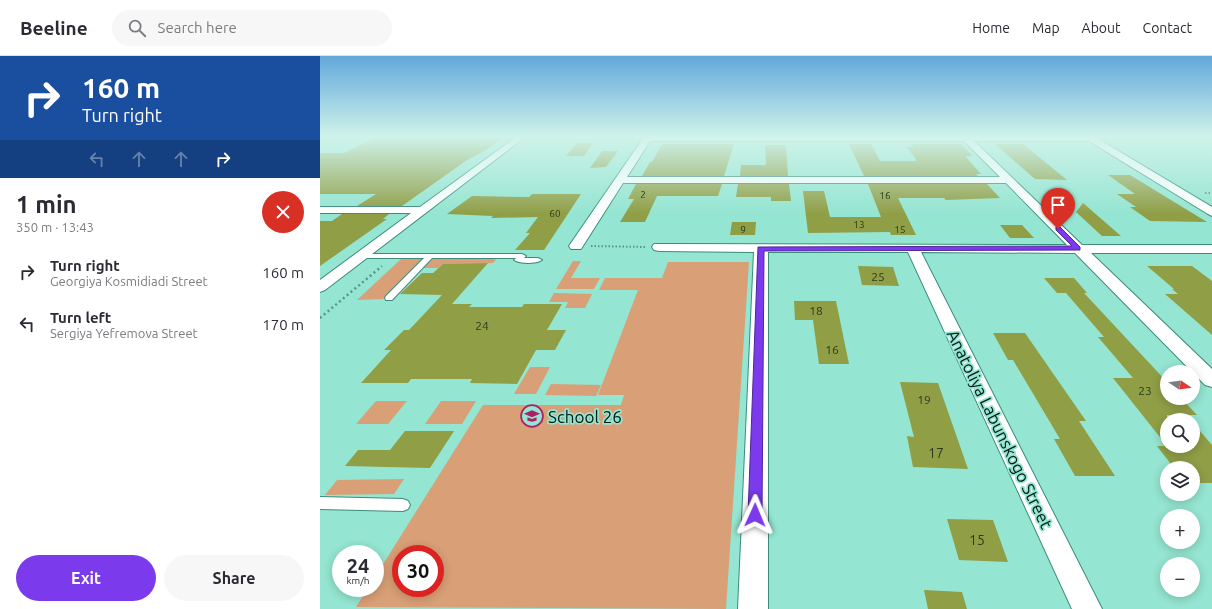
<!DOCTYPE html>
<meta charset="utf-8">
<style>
:root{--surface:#fff;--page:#f7f7f7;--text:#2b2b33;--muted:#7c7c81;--line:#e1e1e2;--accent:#7c3aed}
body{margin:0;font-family:Ubuntu,sans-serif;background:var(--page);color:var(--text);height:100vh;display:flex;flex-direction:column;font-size:15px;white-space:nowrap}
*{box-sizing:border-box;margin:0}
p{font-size:13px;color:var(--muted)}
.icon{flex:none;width:22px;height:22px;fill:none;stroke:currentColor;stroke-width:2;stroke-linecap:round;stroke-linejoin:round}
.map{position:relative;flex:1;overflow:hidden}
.sheet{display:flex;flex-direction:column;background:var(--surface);width:320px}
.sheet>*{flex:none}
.top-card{background:#1a4fa0;color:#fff;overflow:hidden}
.needle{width:26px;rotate:103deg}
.tools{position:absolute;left:840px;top:309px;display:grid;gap:8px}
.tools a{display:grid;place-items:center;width:40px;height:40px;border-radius:50%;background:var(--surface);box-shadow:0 2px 10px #0003;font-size:20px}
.speed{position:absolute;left:12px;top:489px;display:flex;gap:8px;font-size:20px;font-weight:700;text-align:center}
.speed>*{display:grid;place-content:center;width:52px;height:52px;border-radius:50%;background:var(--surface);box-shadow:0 2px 10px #0003;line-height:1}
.speed small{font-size:10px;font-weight:400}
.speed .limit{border:6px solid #d22;background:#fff;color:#111}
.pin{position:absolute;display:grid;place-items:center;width:34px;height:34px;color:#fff;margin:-41px -17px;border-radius:50% 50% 50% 0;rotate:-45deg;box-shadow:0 0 4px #0007}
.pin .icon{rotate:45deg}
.me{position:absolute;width:44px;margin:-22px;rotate:1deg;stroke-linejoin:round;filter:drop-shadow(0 0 3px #0008)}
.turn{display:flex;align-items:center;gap:14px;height:84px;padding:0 16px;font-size:18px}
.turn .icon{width:52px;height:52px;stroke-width:2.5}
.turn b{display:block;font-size:28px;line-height:34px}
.lanes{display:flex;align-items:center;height:38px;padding:0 16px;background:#0003;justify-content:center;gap:20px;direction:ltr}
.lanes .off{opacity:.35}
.round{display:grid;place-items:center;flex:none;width:42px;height:42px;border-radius:21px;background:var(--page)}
.summary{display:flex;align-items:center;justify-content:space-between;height:68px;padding:0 16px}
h1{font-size:24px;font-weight:600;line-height:30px}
.action{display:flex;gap:8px;margin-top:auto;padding:8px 16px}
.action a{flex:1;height:46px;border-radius:24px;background:var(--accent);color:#fff;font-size:16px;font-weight:600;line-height:46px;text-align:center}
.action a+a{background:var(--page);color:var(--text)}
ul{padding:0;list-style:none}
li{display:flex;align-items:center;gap:12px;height:52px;padding:0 16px}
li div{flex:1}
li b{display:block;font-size:15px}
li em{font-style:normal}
header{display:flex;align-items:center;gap:24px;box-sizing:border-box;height:56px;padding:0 20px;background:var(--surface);border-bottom:1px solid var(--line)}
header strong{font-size:19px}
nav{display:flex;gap:22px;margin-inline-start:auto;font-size:14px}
.search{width:280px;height:36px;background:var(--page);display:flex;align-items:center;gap:10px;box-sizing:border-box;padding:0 14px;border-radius:22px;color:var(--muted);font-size:15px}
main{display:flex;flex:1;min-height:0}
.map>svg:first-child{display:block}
.green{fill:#d99f76;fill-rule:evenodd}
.building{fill:#909e46}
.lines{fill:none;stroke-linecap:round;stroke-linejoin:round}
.service-casing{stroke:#3b8c7b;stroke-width:2}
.minor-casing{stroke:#3b8c7b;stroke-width:2}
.path-far1{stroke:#5a9586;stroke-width:2;stroke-dasharray:1.5 2;stroke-linecap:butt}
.path{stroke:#5a9586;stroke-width:2.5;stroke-dasharray:2 3;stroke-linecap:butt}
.service{fill:#fff;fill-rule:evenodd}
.minor{fill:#fff;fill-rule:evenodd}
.route{fill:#7c3aed;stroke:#51269a}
.labels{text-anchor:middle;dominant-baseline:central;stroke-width:3.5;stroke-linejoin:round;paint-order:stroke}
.far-number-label{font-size:10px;fill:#263b20}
.number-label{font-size:12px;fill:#263b20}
.near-number-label{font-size:14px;fill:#263b20}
.near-poi-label{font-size:17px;fill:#021a14;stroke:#94e5d1;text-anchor:start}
.near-street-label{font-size:17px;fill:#021a14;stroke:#94e5d1}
</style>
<header>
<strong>Beeline</strong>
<div class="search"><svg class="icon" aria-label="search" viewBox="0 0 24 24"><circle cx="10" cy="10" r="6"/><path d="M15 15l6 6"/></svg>Search here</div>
<nav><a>Home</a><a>Map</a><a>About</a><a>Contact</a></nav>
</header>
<main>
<section class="sheet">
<div class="top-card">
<div class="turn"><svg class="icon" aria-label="right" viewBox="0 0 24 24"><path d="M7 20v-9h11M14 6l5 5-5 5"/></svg><div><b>160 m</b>Turn right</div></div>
<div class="lanes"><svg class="icon off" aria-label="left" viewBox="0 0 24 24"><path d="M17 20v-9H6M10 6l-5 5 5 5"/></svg><svg class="icon off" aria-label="ahead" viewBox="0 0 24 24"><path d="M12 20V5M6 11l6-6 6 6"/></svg><svg class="icon off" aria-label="ahead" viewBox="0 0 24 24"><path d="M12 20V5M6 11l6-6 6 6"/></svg><svg class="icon" aria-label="right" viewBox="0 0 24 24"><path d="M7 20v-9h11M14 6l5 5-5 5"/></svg></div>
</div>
<div class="summary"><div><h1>1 min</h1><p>350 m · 13:43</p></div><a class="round" style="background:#d93025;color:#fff"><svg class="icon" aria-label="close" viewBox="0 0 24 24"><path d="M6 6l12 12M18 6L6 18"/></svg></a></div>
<ul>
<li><svg class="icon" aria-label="right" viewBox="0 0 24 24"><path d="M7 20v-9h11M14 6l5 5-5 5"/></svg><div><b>Turn right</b><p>Georgiya Kosmidiadi Street</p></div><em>160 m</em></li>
<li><svg class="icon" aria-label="left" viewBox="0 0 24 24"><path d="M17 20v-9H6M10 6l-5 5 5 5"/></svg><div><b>Turn left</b><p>Sergiya Yefremova Street</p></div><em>170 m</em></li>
</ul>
<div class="action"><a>Exit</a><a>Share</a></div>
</section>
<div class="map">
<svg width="892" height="553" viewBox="0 0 892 553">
<rect width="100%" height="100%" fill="#94e5d1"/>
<path class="green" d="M114 202H177L173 207 123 208 118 212H102Z
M81 203H105L63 243 37 244Z
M253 205H261L251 222H280L274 233H236Z
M348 206H429L406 553 36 551 48 532H55V521L163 349H301L304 339H278L318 234H279L285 222H342ZM81 498H115V532H81Z
M234 237 272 238 265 252H245L248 246H229Z
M210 311H230L216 338H194Z
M231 328 281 329 276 340 225 339Z
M56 345H87L68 368H36Z
M121 345H156L142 368H105Z
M84 423 74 438 5 439 17 424Z"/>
<path class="building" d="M57 81H184L168 93 147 104 82 150H37L56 138H0V97H24Z
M257 87H273L264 100H246Z
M342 88H414L404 120H322L330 106H332Z
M529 88H551L560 105H597L587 91H594L591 88H641L653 100H645L661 118H656L658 120H544Z
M675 88H703L747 124 715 123Z
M445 89H466L468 120H420L421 109H446Z
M282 95H298L286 111 270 112Z
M788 119H810L887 166 830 165 810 151H816L797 138H815Z
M316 128H402L398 140H337L325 166H300L314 143H308Z
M418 128H469L471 145H451V141H416Z
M548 128H667L680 142 626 144 624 142H578L596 179H571L570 176 488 177 483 135H504L510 161H561Z
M212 138H261L224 194H195L210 177H206L218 161 171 162 173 160 127 158 152 140 209 141Z
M763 147 801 180H782L756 156Z
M22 158H69L63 163H67L0 210V165H12Z
M412 166H436L435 179H410Z
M680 169H702L714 182H690Z
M168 207 132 248H152L149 251H202L204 248H242L227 274H246L235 294H216L197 328 150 327 152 323H91L88 327H41L71 294H64L84 274H89L122 239 80 238 102 217H113L123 208Z
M538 210 573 211 579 230 542 229Z
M827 210H872L892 225V279L845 238H858L852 233H854Z
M724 222H754L767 237H764L847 326V342H861L877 359H847V390L793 322H813L778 281H784L746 237H737Z
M474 245H516L529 308H499L493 264H475Z
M673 277H705L766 365H759L795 420H755L734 383H740L693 304H688Z
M580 326 618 327 648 413 593 411 587 380 594 381Z
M873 367 892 389V427H873V412H854L837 390H873Z
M85 375H134L110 412 25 410 38 394H70Z
M627 463 673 464 688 506 639 504Z
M604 534 642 536 647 553H608Z"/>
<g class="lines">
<g class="service-casing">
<path id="service" d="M771 81H788L771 83 769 82Z
M39 198H202L206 200 204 202H218L222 204C216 208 200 208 194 204L196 202H112L72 244H66L65 242 66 240 104 202H42L38 200Z
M0 441 83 443 88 445 90 449 88 453 83 455 0 453Z"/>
</g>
<g class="minor-casing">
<path id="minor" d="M196 81H205L5 234 0 236V224L91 157H0V151H100Z
M324 81H775L892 151V160L888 158 769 85H654L762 189H892V197H771L892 313V331L885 329 755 197 601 196 782 553H752L588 196H448V553H418L434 196 339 195 334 194 332 191 334 188 747 189 686 127H303L261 193H251L249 190ZM330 85H644L680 121H307Z"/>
</g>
<path class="path-far1" d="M885 137H892
M271 190 326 191"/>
<path class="path" d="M0 262 62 210"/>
<use href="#service" class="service"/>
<use href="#minor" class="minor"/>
</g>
<linearGradient id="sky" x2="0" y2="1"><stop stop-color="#62a8db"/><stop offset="0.51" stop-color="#cff3ea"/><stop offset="1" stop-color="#cff3ea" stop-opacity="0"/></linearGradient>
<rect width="892" height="158" fill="url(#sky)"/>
<path class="route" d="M736 171H740L760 191V194L444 195 442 459 440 463 435 465 430 463 428 459 438 191 752 190 736 174Z"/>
<defs>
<g id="school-ring" transform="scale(1.15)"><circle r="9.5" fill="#94e5d1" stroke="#aa2165" stroke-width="1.5"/><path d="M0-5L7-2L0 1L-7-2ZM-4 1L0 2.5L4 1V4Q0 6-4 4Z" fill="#aa2165"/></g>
</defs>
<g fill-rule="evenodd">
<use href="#school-ring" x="212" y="360"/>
</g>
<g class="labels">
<g class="far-number-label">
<text x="323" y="138">2</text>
<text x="565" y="139">16</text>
<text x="235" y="157">60</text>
<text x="539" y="168">13</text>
<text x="423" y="173">9</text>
<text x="580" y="173">15</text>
</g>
<g class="number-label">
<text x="558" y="220">25</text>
<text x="496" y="254">18</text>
<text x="162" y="269">24</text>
<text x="512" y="293">16</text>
<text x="825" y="334">23</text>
<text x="604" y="343">19</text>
</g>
<g class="near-number-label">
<text x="616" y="397">17</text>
<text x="657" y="484">15</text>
</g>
<g class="near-poi-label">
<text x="228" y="360">School 26</text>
</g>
<g class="near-street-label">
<text transform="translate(680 373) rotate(64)">Anatoliya Labunskogo Street</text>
</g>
</g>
</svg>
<div class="tools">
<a><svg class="needle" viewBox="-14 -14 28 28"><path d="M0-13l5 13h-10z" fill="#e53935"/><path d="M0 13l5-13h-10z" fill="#7c7c81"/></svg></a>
<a><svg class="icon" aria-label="search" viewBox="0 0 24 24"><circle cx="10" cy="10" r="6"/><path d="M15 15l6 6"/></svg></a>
<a><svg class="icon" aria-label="layers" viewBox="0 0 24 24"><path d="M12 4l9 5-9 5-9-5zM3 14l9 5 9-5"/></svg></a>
<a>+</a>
<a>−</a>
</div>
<div class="speed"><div>24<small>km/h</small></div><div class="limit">30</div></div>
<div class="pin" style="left:738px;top:173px;background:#d93025"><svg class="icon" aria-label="arrive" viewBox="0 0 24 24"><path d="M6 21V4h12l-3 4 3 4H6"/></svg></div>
<svg class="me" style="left:435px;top:459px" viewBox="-20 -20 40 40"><path d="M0-17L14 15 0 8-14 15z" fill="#7c3aed" stroke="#fff" stroke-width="4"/></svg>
</div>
</main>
